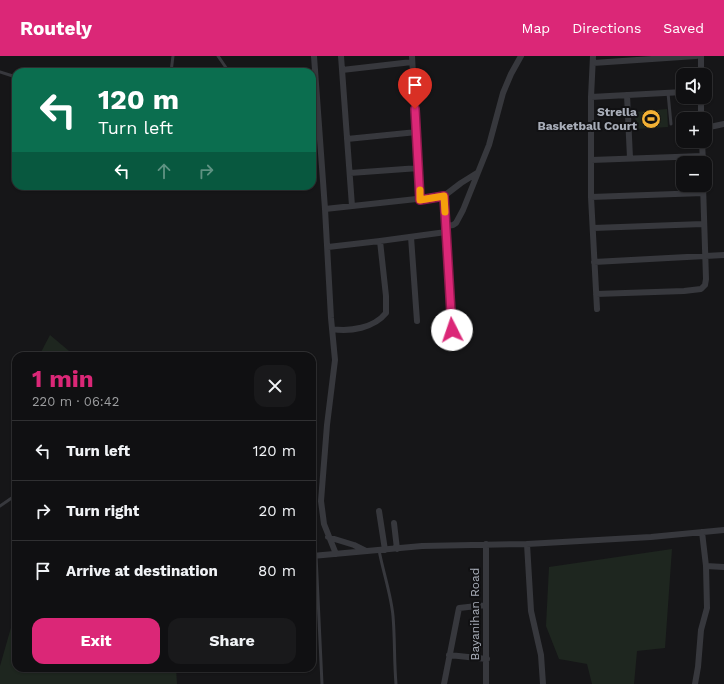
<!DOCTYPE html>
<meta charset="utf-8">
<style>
:root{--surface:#101012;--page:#19191b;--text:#f1f3f6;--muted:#9c9d9f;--line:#303032;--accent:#db2777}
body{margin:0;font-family:"Work Sans",sans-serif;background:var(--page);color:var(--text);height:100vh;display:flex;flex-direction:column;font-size:15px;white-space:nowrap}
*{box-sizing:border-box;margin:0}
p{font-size:13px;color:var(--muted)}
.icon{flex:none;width:22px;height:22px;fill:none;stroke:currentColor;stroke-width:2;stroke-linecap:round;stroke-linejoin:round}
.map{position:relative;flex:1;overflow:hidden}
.drawer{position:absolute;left:12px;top:296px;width:304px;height:320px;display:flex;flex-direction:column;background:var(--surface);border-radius:12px;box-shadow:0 1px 3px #0004,0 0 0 1px var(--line)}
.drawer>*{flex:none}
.guide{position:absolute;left:12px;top:12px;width:304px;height:122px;border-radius:12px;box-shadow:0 1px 3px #0004,0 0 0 1px var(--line);background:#0b6e4f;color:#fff;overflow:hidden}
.buttons{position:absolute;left:676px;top:12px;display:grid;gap:8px}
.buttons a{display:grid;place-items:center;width:36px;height:36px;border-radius:8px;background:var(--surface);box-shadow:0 1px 3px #0004,0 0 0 1px var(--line);font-size:20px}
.pin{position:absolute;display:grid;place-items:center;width:34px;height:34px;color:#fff;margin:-41px -17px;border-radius:50% 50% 50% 0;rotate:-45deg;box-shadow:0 0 4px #0007}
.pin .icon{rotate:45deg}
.me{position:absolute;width:44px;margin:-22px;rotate:356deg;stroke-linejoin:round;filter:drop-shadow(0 0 3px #0008)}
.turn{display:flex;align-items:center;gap:14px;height:84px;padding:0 20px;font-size:18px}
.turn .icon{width:52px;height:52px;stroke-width:2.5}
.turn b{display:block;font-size:28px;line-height:34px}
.lanes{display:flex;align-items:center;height:38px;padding:0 20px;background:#0003;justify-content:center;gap:20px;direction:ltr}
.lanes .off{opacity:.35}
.round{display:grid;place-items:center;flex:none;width:42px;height:42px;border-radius:12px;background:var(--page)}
.head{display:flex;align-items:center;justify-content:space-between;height:68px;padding:0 20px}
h1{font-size:24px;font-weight:700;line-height:30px;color:var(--accent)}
.primary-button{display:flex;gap:8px;margin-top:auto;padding:8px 20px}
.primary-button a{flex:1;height:46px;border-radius:12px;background:var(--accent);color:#fff;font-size:16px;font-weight:700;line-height:46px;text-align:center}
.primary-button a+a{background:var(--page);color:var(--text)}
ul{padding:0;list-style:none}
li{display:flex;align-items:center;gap:12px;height:60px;padding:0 20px;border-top:1px solid var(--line)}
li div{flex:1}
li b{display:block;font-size:15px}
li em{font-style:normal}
header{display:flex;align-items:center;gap:24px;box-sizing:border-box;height:56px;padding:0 20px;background:var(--accent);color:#fff}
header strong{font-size:19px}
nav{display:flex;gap:22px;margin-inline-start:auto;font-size:14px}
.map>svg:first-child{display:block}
.green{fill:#1e261f}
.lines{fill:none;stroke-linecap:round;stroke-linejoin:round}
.lane{stroke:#37383d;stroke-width:3}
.street{stroke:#37383d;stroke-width:6}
.route-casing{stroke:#8e194d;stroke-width:10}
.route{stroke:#db2777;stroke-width:7}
.slow{stroke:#f59e0b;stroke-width:7}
.labels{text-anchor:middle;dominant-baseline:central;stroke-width:4;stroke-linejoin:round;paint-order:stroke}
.poi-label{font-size:12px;font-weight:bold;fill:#a8adb8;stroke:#111113;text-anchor:end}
.street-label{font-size:12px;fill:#a8adb8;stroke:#111113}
</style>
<header>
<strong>Routely</strong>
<nav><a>Map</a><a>Directions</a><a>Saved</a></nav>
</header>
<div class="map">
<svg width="724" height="628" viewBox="0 0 724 628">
<rect width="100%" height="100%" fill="#161618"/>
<path class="green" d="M667 53 668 71 636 73 635 56Z
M50 279 75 300H39Z
M672 493 665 592 637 595 634 628H592L587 608 559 603 546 570 549 511Z
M16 554V612H176L177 628H0V610Z"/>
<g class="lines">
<path class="lane" d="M218 0 229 16
M0 16 16 21
M171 16 173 0
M668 37 671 68
M0 450 16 439
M379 494C383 516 391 538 393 560 395 583 394 605 396 628
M316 499 322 628"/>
<path class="street" d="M314 0 325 153 331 262 335 304 327 369 321 445 324 468 336 498
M341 0 352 150
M412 0 420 144
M593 0 591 41V141L597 253
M701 0V19
M593 7 696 0
M342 14 412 6
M627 39 630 102
M591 41 683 36
M701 63V41
M705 72 724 68
M347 83 417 76
M702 85 703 107
M591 104 703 100
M350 117 419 112
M444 140 452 274
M591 141 703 137
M325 153 444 140 461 127 477 117
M446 170 453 169 456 167 463 154 489 89 503 37 511 18 521 0
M593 172 703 168
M411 181 417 265
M328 191 380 185 446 176
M594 206 724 199
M596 238 684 235 701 233 705 229 706 223 703 129
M332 273C350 276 374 272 386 257V240L380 185
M379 455 385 494
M394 467 397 493
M328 481 354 489 366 495
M486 488V628
M527 488 531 555 541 599 543 628
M312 500 422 490 527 488 651 481 724 474
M706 510 724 511
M449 599 487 603
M444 628 459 552 486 549
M695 628 698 611 701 574 707 552 706 510 702 476"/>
</g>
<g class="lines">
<g class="route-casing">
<path id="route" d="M415 53 420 144 444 140 452 274"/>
</g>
<use href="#route" class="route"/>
<path class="slow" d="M420 134V144L444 140 445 156"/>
</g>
<defs>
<g id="stadium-disc" transform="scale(1)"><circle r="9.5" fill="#f2b134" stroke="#111113"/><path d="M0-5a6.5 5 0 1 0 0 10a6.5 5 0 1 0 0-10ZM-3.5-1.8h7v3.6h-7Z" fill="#111"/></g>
</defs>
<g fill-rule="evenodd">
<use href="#stadium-disc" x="651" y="63"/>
</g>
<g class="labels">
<g class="poi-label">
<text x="637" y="56">Strella<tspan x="637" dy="14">Basketball Court</tspan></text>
</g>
<g class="street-label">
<text transform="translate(475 558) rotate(-90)">Bayanihan Road</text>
</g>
</g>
</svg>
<div class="buttons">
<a><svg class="icon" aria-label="sound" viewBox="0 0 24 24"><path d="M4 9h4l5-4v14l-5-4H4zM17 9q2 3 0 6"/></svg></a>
<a>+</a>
<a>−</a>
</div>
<div class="pin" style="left:415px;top:53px;background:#d93025"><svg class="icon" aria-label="arrive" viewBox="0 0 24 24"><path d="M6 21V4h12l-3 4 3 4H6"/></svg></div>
<svg class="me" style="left:452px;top:274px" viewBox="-20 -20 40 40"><circle r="19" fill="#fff"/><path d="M0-13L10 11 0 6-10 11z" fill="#db2777"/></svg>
<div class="guide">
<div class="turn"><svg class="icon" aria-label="left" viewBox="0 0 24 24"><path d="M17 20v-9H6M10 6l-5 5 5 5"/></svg><div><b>120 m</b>Turn left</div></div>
<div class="lanes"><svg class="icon" aria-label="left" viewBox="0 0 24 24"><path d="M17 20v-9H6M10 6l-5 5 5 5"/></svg><svg class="icon off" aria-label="ahead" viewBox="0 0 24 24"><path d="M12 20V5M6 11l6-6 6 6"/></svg><svg class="icon off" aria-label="right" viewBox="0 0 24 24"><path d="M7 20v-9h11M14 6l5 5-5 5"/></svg></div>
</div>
<section class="drawer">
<div class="head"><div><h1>1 min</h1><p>220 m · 06:42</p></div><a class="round"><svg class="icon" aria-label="close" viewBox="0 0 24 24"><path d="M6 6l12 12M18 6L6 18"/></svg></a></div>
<ul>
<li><svg class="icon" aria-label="left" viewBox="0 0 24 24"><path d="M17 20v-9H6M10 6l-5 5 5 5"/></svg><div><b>Turn left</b></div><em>120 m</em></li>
<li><svg class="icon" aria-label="right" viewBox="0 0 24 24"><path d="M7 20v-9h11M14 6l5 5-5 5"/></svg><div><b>Turn right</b></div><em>20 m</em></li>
<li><svg class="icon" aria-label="arrive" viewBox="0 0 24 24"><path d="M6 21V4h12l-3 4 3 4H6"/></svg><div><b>Arrive at destination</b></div><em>80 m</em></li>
</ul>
<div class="primary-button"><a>Exit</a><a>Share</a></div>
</section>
</div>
